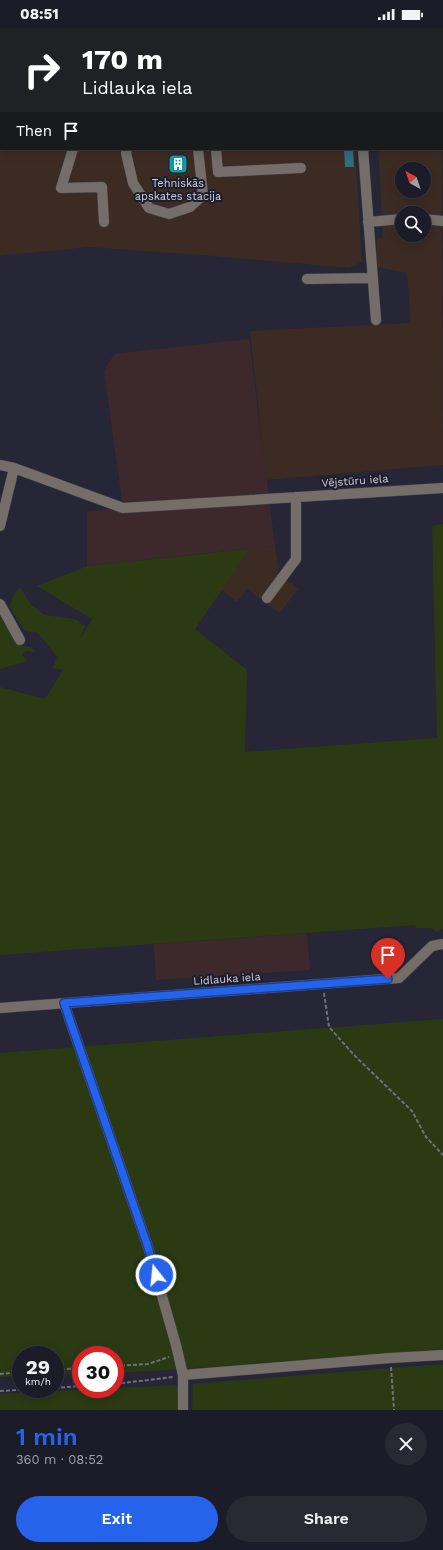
<!DOCTYPE html>
<meta charset="utf-8">
<style>
:root{--surface:#1c1c28;--page:#292934;--text:#f1f3f6;--muted:#a0a1a8;--line:#3a3a45;--accent:#2563eb}
body{margin:0;font-family:"Work Sans",sans-serif;background:var(--page);color:var(--text);height:100vh;display:flex;flex-direction:column;font-size:15px;white-space:nowrap}
*{box-sizing:border-box;margin:0}
p{font-size:13px;color:var(--muted)}
.icon{flex:none;width:22px;height:22px;fill:none;stroke:currentColor;stroke-width:2;stroke-linecap:round;stroke-linejoin:round}
.map{position:relative;height:1382px;overflow:hidden}
.panel{display:flex;flex-direction:column;background:var(--surface);flex:1}
.panel>*{flex:none}
.top-card{position:absolute;left:0px;top:0px;width:443px;height:122px;box-shadow:0 2px 10px #0003,0 0 0 1px var(--line);background:#202124;color:#fff;overflow:hidden}
.needle{width:26px;rotate:320deg}
.controls{position:absolute;left:395px;top:134px;display:grid;gap:8px}
.controls a{display:grid;place-items:center;width:36px;height:36px;border-radius:50%;background:var(--surface);box-shadow:0 2px 10px #0003,0 0 0 1px var(--line);font-size:20px}
.speed{position:absolute;left:12px;top:1318px;display:flex;gap:8px;font-size:20px;font-weight:700;text-align:center}
.speed>*{display:grid;place-content:center;width:52px;height:52px;border-radius:50%;background:var(--surface);box-shadow:0 2px 10px #0003,0 0 0 1px var(--line);line-height:1}
.speed small{font-size:10px;font-weight:400}
.speed .limit{border:6px solid #d22;background:#fff;color:#111}
.pin{position:absolute;display:grid;place-items:center;width:34px;height:34px;color:#fff;margin:-41px -17px;border-radius:50% 50% 50% 0;rotate:-45deg;box-shadow:0 0 4px #0007}
.pin .icon{rotate:45deg}
.me{position:absolute;width:44px;margin:-22px;rotate:344deg;stroke-linejoin:round;filter:drop-shadow(0 0 3px #0008)}
.turn{display:flex;align-items:center;gap:14px;height:84px;padding:0 16px;font-size:18px}
.turn .icon{width:52px;height:52px;stroke-width:2.5}
.turn b{display:block;font-size:28px;line-height:34px}
.then{display:flex;align-items:center;height:38px;padding:0 16px;background:#0003;gap:8px;font-size:15px}
.round{display:grid;place-items:center;flex:none;width:42px;height:42px;border-radius:21px;background:var(--page)}
.head{display:flex;align-items:center;justify-content:space-between;height:68px;padding:0 16px}
h1{font-size:24px;font-weight:600;line-height:30px;color:var(--accent)}
.cta{display:flex;gap:8px;margin-top:auto;padding:8px 16px}
.cta a{flex:1;height:46px;border-radius:24px;background:var(--accent);color:#fff;font-size:16px;font-weight:600;line-height:46px;text-align:center}
.cta a+a{background:var(--page);color:var(--text)}
.status{display:flex;justify-content:space-between;align-items:center;height:28px;padding:0 20px;background:var(--surface);direction:ltr}
.status svg{height:11px;fill:currentColor}
.map>svg:first-child{display:block}
.commercial{fill:#3c2b23;fill-rule:evenodd}
.industrial{fill:#3d292c}
.green{fill:#2b3a13}
.water{fill:#316d82}
.lines{fill:none;stroke-linecap:round;stroke-linejoin:round}
.minor-casing{stroke:#414151;stroke-width:11}
.path{stroke:#6f6f7d;stroke-width:2;stroke-dasharray:4 2;stroke-linecap:butt}
.minor{stroke:#756d68;stroke-width:10}
.route-casing{stroke:#184099;stroke-width:10}
.route{stroke:#2563eb;stroke-width:7}
.labels{text-anchor:middle;dominant-baseline:central;stroke-width:4;stroke-linejoin:round;paint-order:stroke}
.poi-label{font-size:11px;fill:#d1d1dc;stroke:#1c1d2c}
.street-label{font-size:11px;fill:#d1d1dc;stroke:#1c1d2c}
</style>
<div class="status"><b>08:51</b><svg viewBox="0 0 49 12"><path d="M0 12V9h3v3zM5 12V6h3v6zM10 12V3h3v9zM15 12V0h3v12zM26 1h20v11H26zM47 4h2v5h-2z"/></svg></div>
<div class="map">
<svg width="443" height="1382" viewBox="0 0 443 1382">
<rect width="100%" height="100%" fill="#262636"/>
<path class="commercial" d="M442 36 443 437 266 452 250 303 411 295 407 245 377 239V210H383L378 121H442ZM402 141H424V163H402ZM402 185H424V207H402Z
M0 74 1 121H355L362 234 349 240 214 228 89 219 0 228Z
M275 518 279 545 298 561 280 585 247 561 237 574 215 557 212 525Z"/>
<path class="industrial" d="M249 311 275 518 87 538V484L123 480 104 343 114 326Z
M307 905 310 942 156 952 154 916Z"/>
<path class="green" d="M443 496V900L437 904 430 900H416L415 897 0 927V659L45 671 63 642 53 640 57 628 38 605 25 603 9 578 15 565 20 559 31 577 45 587 75 591 85 598 79 613 92 591 37 558 87 538 250 521 195 601 247 642 245 724 437 710 432 498Z
M0 588 14 608 17 616 24 618 31 619 35 624 26 623 22 627 28 633 0 641Z
M443 991V1321L169 1342 115 1345V1327H81V1346L55 1347V1327H21V1348L0 1349V1025Z
M443 1336V1382H192L193 1356Z
M178 1357 177 1382H0V1366Z"/>
<path class="water" d="M344 121H353L354 139H345Z"/>
<g class="lines">
<g class="minor-casing">
<path id="minor" d="M168 0 169 1
M212 0V1
M136 1V0
M442 26H443
M0 48H1
M73 121 61 160 102 159 104 194
M127 121 126 125 133 155 149 180 169 186 190 179 203 167 198 121
M216 121 218 144 301 140
M363 121 376 292
M424 191 443 193
M368 194 402 191
M307 251 373 250
M0 437 14 440 123 480 443 460
M0 498 14 440
M267 570 296 531V469
M0 576 20 612
M64 975 148 1219 176 1317 183 1347V1382
M0 980 399 950 432 918 443 916
M183 1347 390 1330 443 1327"/>
</g>
<path class="path" d="M0 72H1
M324 965 329 999 354 1027 412 1083 426 1109 443 1127
M115 1338 148 1336 169 1329
M391 1339 394 1382
M55 1342 81 1340
M0 1346 21 1344
M115 1356 173 1349
M55 1360 81 1358
M0 1363 34 1361"/>
<use href="#minor" class="minor"/>
</g>
<g class="lines">
<g class="route-casing">
<path id="route" d="M156 1247 148 1219 64 975 388 951"/>
</g>
<use href="#route" class="route"/>
</g>
<defs>
<g id="building-square" transform="scale(1)"><rect x="-9" y="-9" width="18" height="18" rx="4" fill="#0f9aa8" stroke="#1c1d2c"/><path d="M-4-6H4V6H1V3H-1V6H-4ZM-2.5-4.3h1.7v1.8h-1.7ZM.8-4.3h1.7v1.8H.8ZM-2.5-1h1.7V.8h-1.7ZM.8-1h1.7V.8H.8Z" fill="#fff"/></g>
</defs>
<g fill-rule="evenodd">
<use href="#building-square" x="178" y="136"/>
</g>
<g class="labels">
<g class="poi-label">
<text x="178" y="155">Tehniskās<tspan x="178" dy="13">apskates stacija</tspan></text>
</g>
<g class="street-label">
<text transform="translate(355 453) rotate(-4)">Vējstūru iela</text>
<text transform="translate(227 951) rotate(-4)">Lidlauka iela</text>
</g>
</g>
</svg>
<div class="controls">
<a><svg class="needle" viewBox="-14 -14 28 28"><path d="M0-13l5 13h-10z" fill="#e53935"/><path d="M0 13l5-13h-10z" fill="#a0a1a8"/></svg></a>
<a><svg class="icon" aria-label="search" viewBox="0 0 24 24"><circle cx="10" cy="10" r="6"/><path d="M15 15l6 6"/></svg></a>
</div>
<div class="speed"><div>29<small>km/h</small></div><div class="limit">30</div></div>
<div class="pin" style="left:388px;top:951px;background:#d93025"><svg class="icon" aria-label="arrive" viewBox="0 0 24 24"><path d="M6 21V4h12l-3 4 3 4H6"/></svg></div>
<svg class="me" style="left:156px;top:1247px" viewBox="-20 -20 40 40"><circle r="17" fill="#2563eb" stroke="#fff" stroke-width="3"/><path d="M0-11L8 9 0 5-8 9z" fill="#fff"/></svg>
<div class="top-card">
<div class="turn"><svg class="icon" aria-label="right" viewBox="0 0 24 24"><path d="M7 20v-9h11M14 6l5 5-5 5"/></svg><div><b>170 m</b>Lidlauka iela</div></div>
<div class="then">Then<svg class="icon" aria-label="arrive" viewBox="0 0 24 24"><path d="M6 21V4h12l-3 4 3 4H6"/></svg></div>
</div>
</div>
<section class="panel">
<div class="head"><div><h1>1 min</h1><p>360 m · 08:52</p></div><a class="round"><svg class="icon" aria-label="close" viewBox="0 0 24 24"><path d="M6 6l12 12M18 6L6 18"/></svg></a></div>
<div class="cta"><a>Exit</a><a>Share</a></div>
</section>
